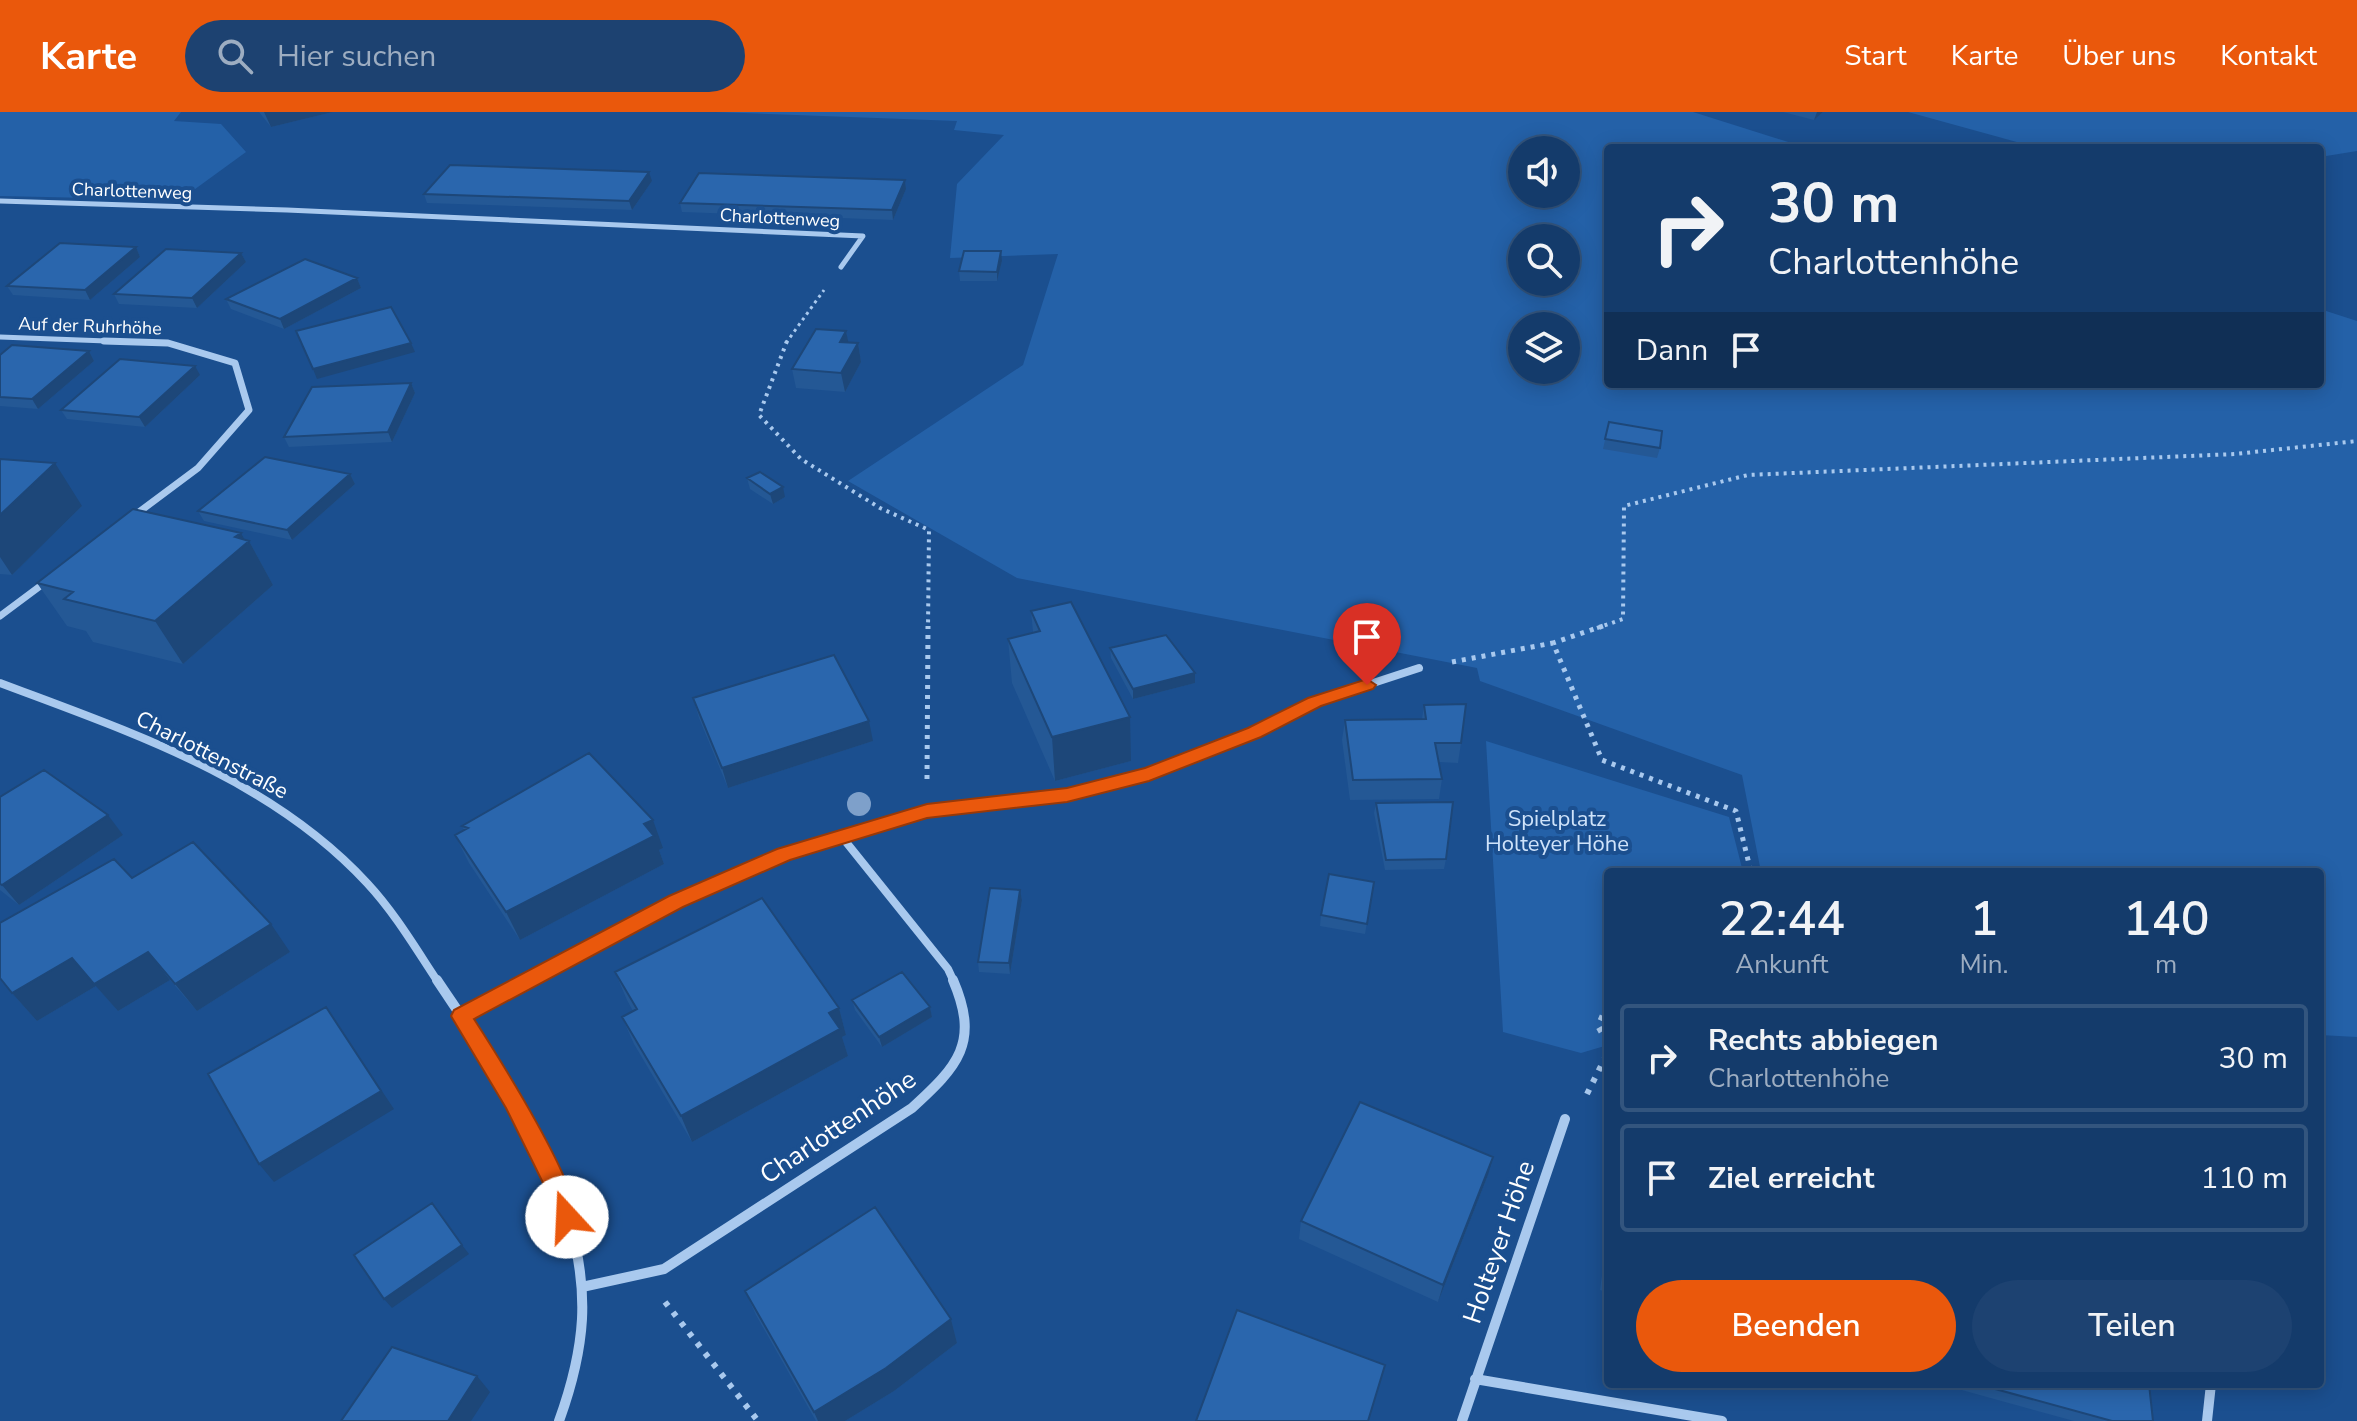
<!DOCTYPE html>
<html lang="de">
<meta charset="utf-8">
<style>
:root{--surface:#143b6b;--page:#1d4271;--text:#f1f3f6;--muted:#9dadc1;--line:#33557e;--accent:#ea580c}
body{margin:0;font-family:"Nunito Sans",sans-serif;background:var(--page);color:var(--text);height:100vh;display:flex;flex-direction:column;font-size:30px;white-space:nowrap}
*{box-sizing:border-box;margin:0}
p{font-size:26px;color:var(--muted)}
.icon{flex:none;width:44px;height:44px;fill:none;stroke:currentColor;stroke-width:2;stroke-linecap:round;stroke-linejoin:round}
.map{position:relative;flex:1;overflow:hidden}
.side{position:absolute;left:1604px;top:756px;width:720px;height:520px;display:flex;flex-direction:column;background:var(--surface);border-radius:8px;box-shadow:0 4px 20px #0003,0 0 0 2px var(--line)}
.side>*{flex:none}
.top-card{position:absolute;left:1604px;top:32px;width:720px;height:244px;border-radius:8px;box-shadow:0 4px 20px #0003,0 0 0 2px var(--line);background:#143b6b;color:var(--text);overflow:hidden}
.buttons{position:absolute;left:1508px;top:24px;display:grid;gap:16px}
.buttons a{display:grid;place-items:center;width:72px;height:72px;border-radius:50%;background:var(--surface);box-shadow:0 4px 20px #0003,0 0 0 2px var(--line);font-size:40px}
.pin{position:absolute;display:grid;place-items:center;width:68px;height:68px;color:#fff;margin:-82px -34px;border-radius:50% 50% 50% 0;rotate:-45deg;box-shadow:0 0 8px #0007}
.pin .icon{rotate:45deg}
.me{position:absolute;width:88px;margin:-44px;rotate:340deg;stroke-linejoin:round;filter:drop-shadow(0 0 6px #0008)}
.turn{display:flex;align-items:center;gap:28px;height:168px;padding:0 32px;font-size:36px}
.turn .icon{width:104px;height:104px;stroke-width:2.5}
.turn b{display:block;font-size:56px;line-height:68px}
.then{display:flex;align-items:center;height:76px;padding:0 32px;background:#0003;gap:16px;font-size:30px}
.eta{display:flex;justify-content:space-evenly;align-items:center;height:136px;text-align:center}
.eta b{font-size:48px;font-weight:600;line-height:56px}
.button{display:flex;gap:16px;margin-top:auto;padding:16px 32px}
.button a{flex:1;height:92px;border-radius:48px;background:var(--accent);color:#fff;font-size:32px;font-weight:600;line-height:92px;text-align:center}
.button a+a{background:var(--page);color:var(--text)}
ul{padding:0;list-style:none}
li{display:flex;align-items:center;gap:24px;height:108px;margin:0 16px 12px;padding:0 16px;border:4px solid var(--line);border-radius:8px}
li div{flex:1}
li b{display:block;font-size:30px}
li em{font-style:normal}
header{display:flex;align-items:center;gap:48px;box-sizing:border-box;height:112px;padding:0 40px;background:var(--accent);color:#fff}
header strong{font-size:38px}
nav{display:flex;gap:44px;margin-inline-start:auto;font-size:28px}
.search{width:560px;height:72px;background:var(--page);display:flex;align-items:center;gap:20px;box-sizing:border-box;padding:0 28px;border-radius:44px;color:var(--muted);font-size:30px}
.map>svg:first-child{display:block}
.green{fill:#2461a8;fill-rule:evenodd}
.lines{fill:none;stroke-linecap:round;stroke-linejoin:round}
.path-far3{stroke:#a9c9ee;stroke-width:3;stroke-dasharray:3 4;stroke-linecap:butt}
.path-far2{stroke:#a9c9ee;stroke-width:4;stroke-dasharray:3 5;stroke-linecap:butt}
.path-far1{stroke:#a9c9ee;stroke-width:5;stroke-dasharray:4 6;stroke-linecap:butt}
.path{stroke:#a9c9ee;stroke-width:6;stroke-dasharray:5 8;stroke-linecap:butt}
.street-far3{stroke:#a9c9ee;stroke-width:5}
.street-far2{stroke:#a9c9ee;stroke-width:7}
.street-far1{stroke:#a9c9ee;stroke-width:8}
.street{stroke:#a9c9ee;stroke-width:10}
.tree{fill:#7ea0ca}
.wall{fill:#245895}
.shaded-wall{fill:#1d4779}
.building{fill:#2a66ad;stroke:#1d4779;stroke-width:2}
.route{fill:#ea580c;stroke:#983908;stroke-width:2}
.labels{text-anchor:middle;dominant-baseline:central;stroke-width:8;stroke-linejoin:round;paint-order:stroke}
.far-street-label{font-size:18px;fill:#fff;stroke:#1b4f8f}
.street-label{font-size:22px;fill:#fff;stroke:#1b4f8f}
.park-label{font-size:22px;fill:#cfe3fa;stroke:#1b4f8f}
.near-street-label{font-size:26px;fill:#fff;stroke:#1b4f8f}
</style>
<header>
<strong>Karte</strong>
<div class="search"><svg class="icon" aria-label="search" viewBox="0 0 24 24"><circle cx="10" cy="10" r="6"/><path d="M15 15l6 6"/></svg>Hier suchen</div>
<nav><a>Start</a><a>Karte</a><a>Über uns</a><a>Kontakt</a></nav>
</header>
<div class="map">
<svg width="2357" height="1309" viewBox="0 0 2357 1309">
<rect width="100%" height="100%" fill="#1b4f8f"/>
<path class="green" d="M0 0H181L174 9 221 12 246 40 180 88 0 84Z
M715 0H1693L1807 36H1608V272H2320V197L2357 209V925L2320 923V760H1761L1742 663 1480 569 1477 556 1017 466 848 369 1023 253 1058 142 950 146 957 72 1004 23 954 18 957 9ZM1522 38H1566V82H1522ZM1522 126H1566V170H1522ZM1522 214H1566V258H1522Z
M1908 0H2357V39L2320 45V36H2039Z
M1486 629 1729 705 1743 760H1608V933L1581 941 1503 920Z"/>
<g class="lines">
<path class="path-far3" d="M786 231 824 178"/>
<path class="path-far2" d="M787 229 759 303 801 347 880 396 929 418 928 516
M1597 516 1623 507 1624 394 1748 363 2235 342 2357 329"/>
<path class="path-far1" d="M1603 514 1553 531 1602 648 1736 699 1751 760
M1452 550 1553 531
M927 667 928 514"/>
<path class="path" d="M1608 892 1598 914 1608 931
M1587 982 1608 940
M665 1190 758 1309"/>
<path class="street-far3" d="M0 89 287 98 863 124 841 155
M0 225 160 231"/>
<path class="street-far2" d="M104 229 168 231 235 251 249 298 198 356 135 403
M0 504 47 469"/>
<path class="street-far1" d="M0 571C130 620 270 666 367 771 395 801 416 837 438 870
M842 725 948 857 954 870
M525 870 676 790 783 742 927 699 1067 683 1149 662 1255 621 1315 590 1419 556"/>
<path class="street" d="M437 868C503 967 588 1083 582 1207 580 1242 571 1276 559 1309
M461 904 529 868
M582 1175 664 1157 912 996C958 954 980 931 953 868
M1475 1267 1722 1309
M1462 1309 1565 1007
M2207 1309 2211 1272"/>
</g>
<circle class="tree" cx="859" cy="692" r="12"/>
<path class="wall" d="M259 0H333L271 15Z
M1783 0H1823L1814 8Z
M905 68 906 77 893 108 682 100 680 91Z
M652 69 632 98 427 91 424 82Z
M136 135 140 145 90 188 13 183 7 174Z
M241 141 246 150 197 196 119 192 114 182Z
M1002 149 997 169H960L959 159Z
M357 166 361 176 284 217 231 197 226 187Z
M846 219 848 231H858L861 250 845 280 796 276 792 257Z
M89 239 94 249 38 297 0 294V243Z
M200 263 145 315 67 307 61 298Z
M411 271 415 281 392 330 289 335 284 325Z
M1609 310 1660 336 1657 346 1603 337Z
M0 347 82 394 12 463 0 462Z
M350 362 355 372 292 428 204 409 198 399Z
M747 366 785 385 773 392 750 377Z
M244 428 249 429 273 473 183 552 93 530 86 519 67 514 37 471Z
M1031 499 1131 649 1055 669 1012 571 1008 527 1033 520Z
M1110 536 1195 561V571L1133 587 1111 546Z
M693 586 873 629 728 676 699 606Z
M1424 593 1461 631 1458 651 1439 650 1442 667 1439 687 1350 688 1342 628 1345 608 1422 607Z
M0 685 123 723 19 793 0 778Z
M1376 691 1446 747 1444 757 1385 758 1374 701Z
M462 714 663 736 659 738 664 752 520 828 469 751 455 723 464 718Z
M132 766 290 840 197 899 170 868 118 899 96 874 37 909 12 881Z
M1374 770 1365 822 1320 814 1321 803Z
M1020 778 1022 788 1010 862 979 860 978 850Z
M615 860 839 896 846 923 842 925 848 944 692 1030 634 932 622 905 633 899 627 888Z
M852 888 930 895 932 905 882 935 855 898Z
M1488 1063 1438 1190 1299 1127 1301 1109Z
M1608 1118V1181L1600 1178Z
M745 1179 951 1207 957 1231 894 1279 845 1309H816L756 1203Z
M1940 1272H2149L2153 1309H2074Z"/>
<path class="shaded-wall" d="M264 0H333L271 15Z
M1817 0H1823L1814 8Z
M649 60 652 69 632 98 629 89Z
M905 68 906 77 893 108 892 98Z
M136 135 140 145 90 188 85 178Z
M1001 139 1002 149 997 169V160Z
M241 141 246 150 197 196 192 186Z
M357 166 361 176 284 217 280 207Z
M846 219 850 238 840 230Z
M411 231 415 240 317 267 313 257Z
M858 231 861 250 845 280 841 261Z
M89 239 94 249 38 297 32 287Z
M195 254 200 263 145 315 139 305Z
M411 271 415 281 392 330 388 320Z
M55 351 82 394 12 463 0 445V403Z
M350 362 355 372 292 428 287 418Z
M783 375 785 385 773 392 770 382Z
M241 421 247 432 249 429 273 473 183 552 155 509Z
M1195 561V571L1133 587V577Z
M1130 605 1131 649 1055 669 1052 625Z
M869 609 873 629 728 676 722 656Z
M108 703 123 723 19 793 2 773Z
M653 708 663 736 659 738 664 752 520 828 506 800 644 712Z
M1020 778 1022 788 1010 862 1009 851Z
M271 812 290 840 197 899 175 872Z
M148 840 170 868 118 899 94 872Z
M72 846 96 874 37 909 12 881Z
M326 895 394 997 274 1070 259 1052Z
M930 895 932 905 882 935 879 925Z
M839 896 846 923 842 925 848 944 692 1030 681 1004 829 901Z
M1493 1045 1488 1063 1438 1190 1443 1173Z
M462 1133 469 1142 392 1196 384 1187Z
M951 1207 957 1231 894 1279 845 1309H818L814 1300Z
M477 1264 490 1280 471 1309H448Z"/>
<path class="building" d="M450 53 649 60 629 89 424 82Z
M699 61 905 68 892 98 680 91Z
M60 131 136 135 85 178 7 174Z
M166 137 241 141 192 186 114 182Z
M964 139H1001L997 160 959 159Z
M305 147 357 166 280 207 226 187Z
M391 195 411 231 313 257 296 219Z
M816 217 846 219 840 230 858 231 841 261 792 257Z
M12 233 89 239 32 287 0 285V243Z
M120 247 195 254 139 305 61 298Z
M411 271 388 320 284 325 312 275Z
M1609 310 1662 319 1660 336 1605 327Z
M265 345 350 362 287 418 198 399Z
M0 347 55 351 0 403Z
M760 360 783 375 770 382 747 366Z
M133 397 241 421 235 425 249 429 155 509 64 487 73 480 37 471Z
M1071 490 1130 605 1052 625 1008 527 1040 519 1031 499Z
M1166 523 1195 561 1133 577 1110 536Z
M834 543 869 609 722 656 693 586Z
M1466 592 1461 631H1435L1442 667 1353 668 1345 608 1426 607 1424 593Z
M589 641 653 708 644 712 654 724 506 800 455 723 468 716 462 714Z
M44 658 108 703 2 773 0 772V685Z
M1453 690 1446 747 1386 748 1376 691Z
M193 730 271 812 175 872 148 840 94 872 72 846 12 881 0 866V811L114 747 132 766Z
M1329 762 1374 770 1367 812 1321 803Z
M990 776 1020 778 1009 851 978 850Z
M762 786 839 896 829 901 840 917 681 1004 622 905 637 897 615 860Z
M902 860 930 895 879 925 852 888Z
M326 895 381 979 259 1052 208 962Z
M1360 990 1493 1045 1443 1173 1301 1109Z
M432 1091 462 1133 384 1187 354 1143Z
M875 1095 951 1207 886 1256 814 1300 745 1179Z
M1608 1138V1171L1604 1169Z
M1237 1198 1385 1253 1368 1309H1196Z
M392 1235 477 1264 448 1309H341Z
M1977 1272H2149L2153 1309H2112Z"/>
<path class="route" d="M1367 567 1376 573 1373 577 1321 594 1261 625 1149 669 1067 690 927 706 790 748 683 795 474 907C494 938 588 1085 575 1113L567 1116 559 1113 550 1085 506 996 451 904 454 898 669 784 777 737 927 692 1067 676 1145 656 1248 616 1308 586Z"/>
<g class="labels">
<g class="far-street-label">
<text transform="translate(132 79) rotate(2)">Charlottenweg</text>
<text transform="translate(780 106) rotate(3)">Charlottenweg</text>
<text transform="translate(90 214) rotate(2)">Auf der Ruhrhöhe</text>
</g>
<g class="street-label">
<text transform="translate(212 643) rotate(27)">Charlottenstraße</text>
</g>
<g class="park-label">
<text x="1557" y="707">Spielplatz<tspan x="1557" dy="25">Holteyer Höhe</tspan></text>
</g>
<g class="near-street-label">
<text transform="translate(838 1015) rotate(-34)">Charlottenhöhe</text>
<text transform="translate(1499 1130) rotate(-71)">Holteyer Höhe</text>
</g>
</g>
</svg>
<div class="buttons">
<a><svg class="icon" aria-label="sound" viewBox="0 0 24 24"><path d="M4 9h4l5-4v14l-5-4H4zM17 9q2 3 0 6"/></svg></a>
<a><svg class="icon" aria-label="search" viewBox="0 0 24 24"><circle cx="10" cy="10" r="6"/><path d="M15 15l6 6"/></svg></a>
<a><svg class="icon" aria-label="layers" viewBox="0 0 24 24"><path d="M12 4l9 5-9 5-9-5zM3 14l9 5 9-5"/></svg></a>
</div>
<div class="pin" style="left:1367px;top:573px;background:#d93025"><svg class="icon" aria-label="arrive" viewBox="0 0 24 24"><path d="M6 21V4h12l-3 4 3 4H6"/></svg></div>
<svg class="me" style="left:567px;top:1105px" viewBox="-20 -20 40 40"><circle r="19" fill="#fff"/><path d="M0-13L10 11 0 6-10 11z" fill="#ea580c"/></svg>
<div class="top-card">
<div class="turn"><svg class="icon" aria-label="right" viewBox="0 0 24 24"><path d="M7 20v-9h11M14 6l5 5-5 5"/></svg><div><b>30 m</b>Charlottenhöhe</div></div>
<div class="then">Dann<svg class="icon" aria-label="arrive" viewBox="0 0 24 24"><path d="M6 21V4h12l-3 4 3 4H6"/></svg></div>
</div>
<section class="side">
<div class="eta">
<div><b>22:44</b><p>Ankunft</p></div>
<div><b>1</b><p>Min.</p></div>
<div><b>140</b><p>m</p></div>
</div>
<ul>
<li><svg class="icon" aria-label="right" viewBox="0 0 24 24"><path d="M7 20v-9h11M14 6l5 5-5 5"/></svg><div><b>Rechts abbiegen</b><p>Charlottenhöhe</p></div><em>30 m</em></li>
<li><svg class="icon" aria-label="arrive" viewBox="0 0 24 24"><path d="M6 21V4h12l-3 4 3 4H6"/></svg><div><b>Ziel erreicht</b></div><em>110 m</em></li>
</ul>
<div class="button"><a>Beenden</a><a>Teilen</a></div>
</section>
</div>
